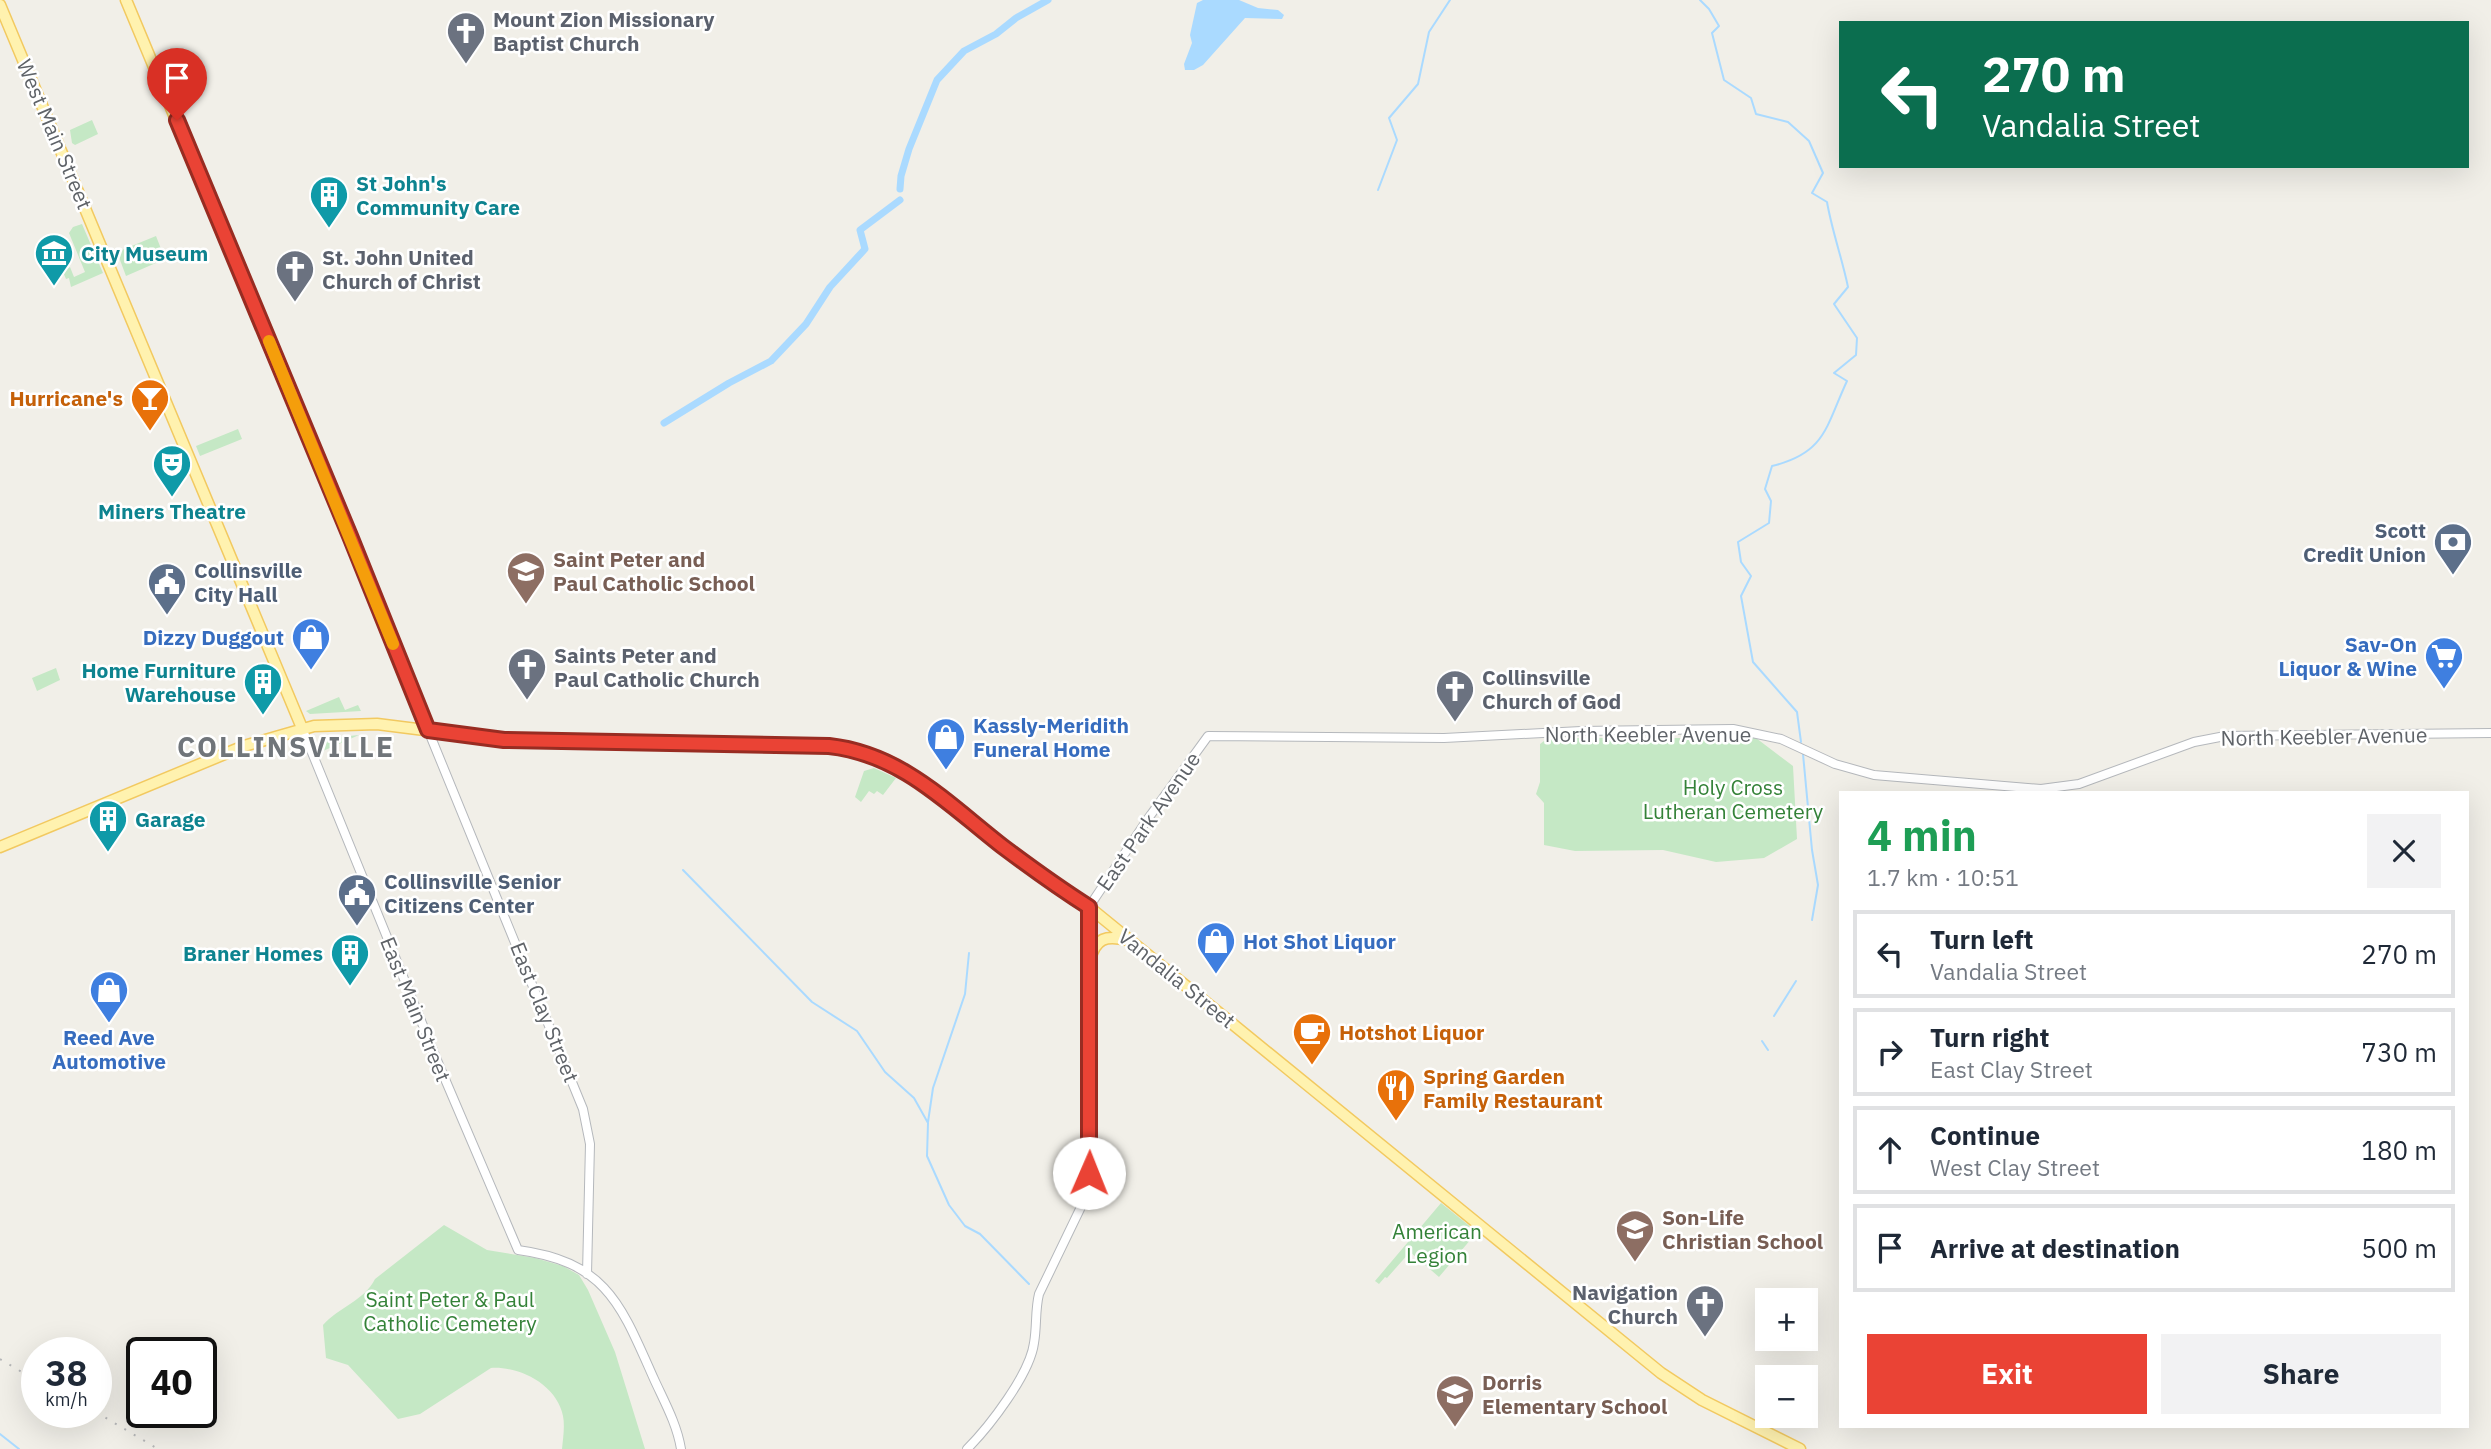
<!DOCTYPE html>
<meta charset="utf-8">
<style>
:root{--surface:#fff;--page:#f2f2f3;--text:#1f2937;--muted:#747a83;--line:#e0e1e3;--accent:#ea4335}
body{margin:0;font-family:"IBM Plex Sans",sans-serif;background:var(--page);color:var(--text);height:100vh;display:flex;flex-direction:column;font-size:26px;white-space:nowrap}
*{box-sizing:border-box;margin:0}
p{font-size:23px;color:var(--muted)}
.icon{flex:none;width:38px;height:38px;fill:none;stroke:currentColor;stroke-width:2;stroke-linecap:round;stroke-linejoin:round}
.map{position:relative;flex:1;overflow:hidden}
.panel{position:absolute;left:1839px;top:791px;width:630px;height:637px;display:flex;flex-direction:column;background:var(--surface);border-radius:0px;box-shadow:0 7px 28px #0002}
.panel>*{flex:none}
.banner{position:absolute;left:1839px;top:21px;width:630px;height:147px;border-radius:0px;box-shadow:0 7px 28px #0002;background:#0b6e4f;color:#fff;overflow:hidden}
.buttons{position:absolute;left:1755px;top:1288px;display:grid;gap:14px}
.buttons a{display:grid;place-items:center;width:63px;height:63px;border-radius:0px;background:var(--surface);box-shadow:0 7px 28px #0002;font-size:35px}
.speed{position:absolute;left:21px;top:1337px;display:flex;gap:14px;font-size:35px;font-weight:700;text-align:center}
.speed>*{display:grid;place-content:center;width:91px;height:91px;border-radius:50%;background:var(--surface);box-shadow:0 7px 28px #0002;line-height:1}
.speed small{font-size:18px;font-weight:400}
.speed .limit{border:4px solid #111;border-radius:10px;background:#fff;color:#111}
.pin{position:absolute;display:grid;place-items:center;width:60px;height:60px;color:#fff;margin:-72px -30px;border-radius:50% 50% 50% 0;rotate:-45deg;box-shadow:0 0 7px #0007}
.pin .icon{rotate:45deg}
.me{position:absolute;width:77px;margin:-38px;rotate:1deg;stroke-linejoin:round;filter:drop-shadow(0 0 5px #0008)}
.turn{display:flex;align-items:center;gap:24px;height:147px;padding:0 28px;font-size:32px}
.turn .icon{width:91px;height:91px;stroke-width:2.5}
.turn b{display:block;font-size:49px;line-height:60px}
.round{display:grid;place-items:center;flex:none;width:74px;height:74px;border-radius:0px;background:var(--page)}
.headline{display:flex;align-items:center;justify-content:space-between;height:119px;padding:0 28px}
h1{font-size:42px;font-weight:700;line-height:52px;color:#1e9e55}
.cta{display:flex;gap:14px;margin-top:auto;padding:14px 28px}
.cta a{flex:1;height:80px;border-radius:0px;background:var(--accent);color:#fff;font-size:28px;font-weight:700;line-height:80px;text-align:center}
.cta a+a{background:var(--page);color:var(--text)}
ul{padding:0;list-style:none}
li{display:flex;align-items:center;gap:21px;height:88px;margin:0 14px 10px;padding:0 14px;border:4px solid var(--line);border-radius:0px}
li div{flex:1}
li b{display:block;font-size:26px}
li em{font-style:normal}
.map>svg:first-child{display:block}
.green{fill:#c5e8c5}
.water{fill:#aadaff}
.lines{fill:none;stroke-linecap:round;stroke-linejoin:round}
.stream{stroke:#aadaff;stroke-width:2}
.canal{stroke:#aadaff;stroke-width:7}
.minor-casing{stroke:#b5b8bc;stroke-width:10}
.major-casing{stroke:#f2c960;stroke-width:13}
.minor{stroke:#fff;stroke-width:8}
.major{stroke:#fff2af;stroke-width:10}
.rail{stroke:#b6b7b8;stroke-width:2;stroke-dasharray:2 9;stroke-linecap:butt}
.route-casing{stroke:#982c22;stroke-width:18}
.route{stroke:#ea4335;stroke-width:12}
.slow{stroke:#f59e0b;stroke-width:12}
.labels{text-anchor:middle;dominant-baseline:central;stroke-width:5;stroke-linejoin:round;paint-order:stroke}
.worship-label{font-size:21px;font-weight:bold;fill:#5b616d;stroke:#fff;text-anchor:start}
.street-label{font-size:21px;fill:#5f6368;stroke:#fff}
.culture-label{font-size:21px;font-weight:bold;fill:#0d838f;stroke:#fff;text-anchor:start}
.food-label{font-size:21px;font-weight:bold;fill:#c56008;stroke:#fff;text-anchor:start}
.service-label{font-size:21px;font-weight:bold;fill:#4e5e75;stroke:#fff;text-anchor:start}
.education-label{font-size:21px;font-weight:bold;fill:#785e54;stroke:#fff;text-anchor:start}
.shop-label{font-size:21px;font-weight:bold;fill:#366cbe;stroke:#fff;text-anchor:end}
.park-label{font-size:21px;fill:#348238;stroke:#fff}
.district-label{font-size:28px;font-weight:bold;letter-spacing:2px;fill:#70757a;stroke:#fff}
</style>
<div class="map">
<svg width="2491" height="1449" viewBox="0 0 2491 1449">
<rect width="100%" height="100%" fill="#f1efe8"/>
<path class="green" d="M92 120 98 134 75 145 72 143 70 130Z
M82 224 103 273 71 287 69 278 66 279 63 272 70 267 74 277 85 272 69 233 73 227Z
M156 236 165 259 126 276 117 252Z
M238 429 242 439 200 456 196 446Z
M56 668 60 680 37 691 32 678Z
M339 697 345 710 358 705 361 711 310 714 306 711Z
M359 735 323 751 321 744 330 738Z
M1548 738H1756L1793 766 1797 839 1764 858 1716 862 1663 850 1575 851 1544 845V803L1536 794 1540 782V744Z
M874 768 896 778 883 795 877 791 874 794 869 791 861 802 855 797 864 771Z
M1441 1203 1477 1232 1439 1277 1410 1252 1387 1278 1385 1277 1379 1284 1375 1281Z
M444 1225 487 1250 535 1258 563 1266 579 1275 588 1290 615 1352 645 1449H562C563 1439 565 1426 563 1416 557 1385 520 1366 491 1368L420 1414 398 1419 348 1365 326 1358 323 1325C338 1308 365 1300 375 1279Z"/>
<path class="water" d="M1203 0H1239L1258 8 1278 10 1284 15 1282 19 1245 18 1203 65 1194 70H1185L1184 64 1192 43 1190 35 1197 3Z"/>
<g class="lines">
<path class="stream" d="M1700 0 1709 9 1719 26 1712 33 1724 80 1751 98 1756 114 1788 122 1809 141 1823 173 1812 193 1827 202C1832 231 1842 258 1848 287L1834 304 1857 338 1856 355 1834 373 1847 381C1826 426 1826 453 1772 466L1765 489 1771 501 1769 523 1738 542 1741 562 1751 576 1741 596 1753 662 1797 712 1801 742
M1378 190 1397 140 1389 118 1418 84 1429 32 1450 0
M1803 754 1812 850 1818 885 1812 920
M683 870 812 1002 857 1031 885 1072 914 1098 928 1123 927 1156 949 1205 965 1226 980 1234 1029 1284
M1774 1016 1796 981
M1762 1041 1768 1050
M928 1122 933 1088 965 994 969 953
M0 1434 19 1449"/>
<path class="canal" d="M900 189 901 176 909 149 937 80 964 51 996 34 1016 18 1048 0
M664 423 729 383 771 361 806 324 830 287 865 249 860 230 900 200"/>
<g class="minor-casing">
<path id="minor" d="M302 728 439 1065 518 1250C607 1262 621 1305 654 1379 664 1401 677 1424 681 1449
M428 730 583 1109 590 1144 587 1274
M967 1449C989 1427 1030 1374 1034 1343 1037 1326 1035 1310 1039 1294L1080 1209 1086 1194 1089 1173V907L1147 820 1208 736 1444 738 1581 731 1733 729 1781 739 1835 764 1874 775 2041 789 2079 784 2194 742 2225 736 2491 733"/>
</g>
<g class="major-casing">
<path id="major" d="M126 0 343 520 428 730
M0 5 302 728
M0 847 244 746 314 726 377 724 504 740 816 745C839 747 862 750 884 759 915 773 941 797 967 818 1007 850 1047 880 1089 907L1661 1373 1702 1400 1800 1449
M1090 959C1096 938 1106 935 1127 940"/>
</g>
<use href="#minor" class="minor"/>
<use href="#major" class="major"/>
<path class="rail" d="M0 1359 37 1381
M96 1412 158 1449"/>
</g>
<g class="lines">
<g class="route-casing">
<path id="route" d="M177 120 350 536 428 730 504 740 829 746C901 754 947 803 1002 846 1030 867 1059 888 1089 907V1173"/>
</g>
<use href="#route" class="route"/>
<path class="slow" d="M269 341 393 644"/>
</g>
<defs>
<g id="church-pin" transform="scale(2.0125)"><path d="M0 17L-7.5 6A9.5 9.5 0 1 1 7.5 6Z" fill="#6b7280" stroke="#fff"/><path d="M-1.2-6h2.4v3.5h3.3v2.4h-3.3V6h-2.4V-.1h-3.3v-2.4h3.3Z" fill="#fff"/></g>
<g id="building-pin" transform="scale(2.0125)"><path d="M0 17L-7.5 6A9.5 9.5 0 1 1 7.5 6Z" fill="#0f9aa8" stroke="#fff"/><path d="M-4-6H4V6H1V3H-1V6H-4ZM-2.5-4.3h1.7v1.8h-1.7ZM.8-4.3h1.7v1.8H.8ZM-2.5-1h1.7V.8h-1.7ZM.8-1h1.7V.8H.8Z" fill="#fff"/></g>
<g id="museum-pin" transform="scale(2.0125)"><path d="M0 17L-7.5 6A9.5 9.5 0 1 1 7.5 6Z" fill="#0f9aa8" stroke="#fff"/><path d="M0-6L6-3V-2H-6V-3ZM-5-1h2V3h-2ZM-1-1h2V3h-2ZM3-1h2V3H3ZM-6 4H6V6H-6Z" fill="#fff"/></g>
<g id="bar-pin" transform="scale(2.0125)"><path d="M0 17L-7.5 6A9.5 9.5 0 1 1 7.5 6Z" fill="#e8710a" stroke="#fff"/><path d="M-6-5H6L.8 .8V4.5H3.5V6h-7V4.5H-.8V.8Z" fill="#fff"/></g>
<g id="theatre-pin" transform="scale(2.0125)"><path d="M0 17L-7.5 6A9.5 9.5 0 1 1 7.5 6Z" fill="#0f9aa8" stroke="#fff"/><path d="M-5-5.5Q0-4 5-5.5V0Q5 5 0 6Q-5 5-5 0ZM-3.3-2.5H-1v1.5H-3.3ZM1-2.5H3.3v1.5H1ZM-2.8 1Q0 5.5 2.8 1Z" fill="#fff"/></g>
<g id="bank-pin" transform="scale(2.0125)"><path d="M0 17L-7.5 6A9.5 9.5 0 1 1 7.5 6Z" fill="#5c6f8a" stroke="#fff"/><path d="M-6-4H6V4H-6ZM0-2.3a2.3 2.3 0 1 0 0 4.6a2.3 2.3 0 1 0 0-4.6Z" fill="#fff"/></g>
<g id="school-pin" transform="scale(2.0125)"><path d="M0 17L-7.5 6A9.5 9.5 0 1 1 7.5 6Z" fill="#8d6e63" stroke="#fff"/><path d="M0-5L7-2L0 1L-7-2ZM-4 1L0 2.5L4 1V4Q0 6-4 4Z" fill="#fff"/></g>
<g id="civic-pin" transform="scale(2.0125)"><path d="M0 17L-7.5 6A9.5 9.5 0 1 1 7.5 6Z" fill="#5c6f8a" stroke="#fff"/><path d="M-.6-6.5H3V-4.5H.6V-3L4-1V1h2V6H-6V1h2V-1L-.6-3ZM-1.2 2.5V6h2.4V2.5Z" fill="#fff"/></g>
<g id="shop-pin" transform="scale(2.0125)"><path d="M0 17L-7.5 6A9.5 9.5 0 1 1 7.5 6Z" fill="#3f7fe0" stroke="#fff"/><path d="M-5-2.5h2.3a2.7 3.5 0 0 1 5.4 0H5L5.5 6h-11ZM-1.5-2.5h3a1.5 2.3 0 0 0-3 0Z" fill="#fff"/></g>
<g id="supermarket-pin" transform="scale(2.0125)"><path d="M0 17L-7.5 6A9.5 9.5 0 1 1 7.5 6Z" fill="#3f7fe0" stroke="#fff"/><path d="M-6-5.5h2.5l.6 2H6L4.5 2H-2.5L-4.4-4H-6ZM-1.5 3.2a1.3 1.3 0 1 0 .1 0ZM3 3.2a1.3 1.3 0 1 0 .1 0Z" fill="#fff"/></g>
<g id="cafe-pin" transform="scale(2.0125)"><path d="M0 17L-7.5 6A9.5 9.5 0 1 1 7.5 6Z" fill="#e8710a" stroke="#fff"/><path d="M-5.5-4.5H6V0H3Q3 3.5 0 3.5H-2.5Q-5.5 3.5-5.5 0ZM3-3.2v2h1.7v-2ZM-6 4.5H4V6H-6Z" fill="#fff"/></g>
<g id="restaurant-pin" transform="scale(2.0125)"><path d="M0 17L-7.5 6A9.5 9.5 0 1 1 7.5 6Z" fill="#e8710a" stroke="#fff"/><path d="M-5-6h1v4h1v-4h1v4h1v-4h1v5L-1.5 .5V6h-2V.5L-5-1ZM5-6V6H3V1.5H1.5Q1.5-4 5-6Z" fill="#fff"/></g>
</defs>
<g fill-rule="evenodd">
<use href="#church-pin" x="466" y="31"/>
<use href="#building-pin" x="329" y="195"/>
<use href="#museum-pin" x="54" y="253"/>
<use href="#church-pin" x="295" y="269"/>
<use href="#bar-pin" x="150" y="398"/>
<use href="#theatre-pin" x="172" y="464"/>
<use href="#bank-pin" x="2453" y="542"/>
<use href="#school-pin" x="526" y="571"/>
<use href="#civic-pin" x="167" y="582"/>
<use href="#shop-pin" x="311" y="637"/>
<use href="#supermarket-pin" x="2444" y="656"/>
<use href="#church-pin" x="527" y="667"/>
<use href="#building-pin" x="263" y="682"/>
<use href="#church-pin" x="1455" y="689"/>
<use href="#shop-pin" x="946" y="737"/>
<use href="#building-pin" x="108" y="819"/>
<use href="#civic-pin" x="357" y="893"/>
<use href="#shop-pin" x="1216" y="941"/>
<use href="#building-pin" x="350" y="953"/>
<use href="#shop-pin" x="109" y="990"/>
<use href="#cafe-pin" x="1312" y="1032"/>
<use href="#restaurant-pin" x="1396" y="1088"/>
<use href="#school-pin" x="1635" y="1229"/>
<use href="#church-pin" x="1705" y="1304"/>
<use href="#school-pin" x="1455" y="1394"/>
</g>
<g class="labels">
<g class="worship-label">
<text x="493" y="19">Mount Zion Missionary<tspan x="493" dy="24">Baptist Church</tspan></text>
<text x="322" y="257">St. John United<tspan x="322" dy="24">Church of Christ</tspan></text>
<text x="554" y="655">Saints Peter and<tspan x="554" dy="24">Paul Catholic Church</tspan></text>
<text x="1482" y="677">Collinsville<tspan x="1482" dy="24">Church of God</tspan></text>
<text x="1678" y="1292" text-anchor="end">Navigation<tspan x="1678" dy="24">Church</tspan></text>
</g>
<g class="street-label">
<text transform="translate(55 134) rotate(67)">West Main Street</text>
<text x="1648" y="734">North Keebler Avenue</text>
<text transform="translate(2324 736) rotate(-1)">North Keebler Avenue</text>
<text transform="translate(1148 821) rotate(-55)">East Park Avenue</text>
<text transform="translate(1177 978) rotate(39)">Vandalia Street</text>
<text transform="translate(416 1009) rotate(68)">East Main Street</text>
<text transform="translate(545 1012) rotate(68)">East Clay Street</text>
</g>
<g class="culture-label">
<text x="356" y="183">St John's<tspan x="356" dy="24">Community Care</tspan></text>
<text x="81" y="253">City Museum</text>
<text x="172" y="511" text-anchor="middle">Miners Theatre</text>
<text x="236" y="670" text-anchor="end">Home Furniture<tspan x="236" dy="24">Warehouse</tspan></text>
<text x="135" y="819">Garage</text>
<text x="323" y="953" text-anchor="end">Braner Homes</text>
</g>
<g class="food-label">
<text x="123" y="398" text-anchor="end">Hurricane's</text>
<text x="1339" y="1032">Hotshot Liquor</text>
<text x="1423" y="1076">Spring Garden<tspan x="1423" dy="24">Family Restaurant</tspan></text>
</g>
<g class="service-label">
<text x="2426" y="530" text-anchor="end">Scott<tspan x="2426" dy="24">Credit Union</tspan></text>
<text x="194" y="570">Collinsville<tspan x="194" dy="24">City Hall</tspan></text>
<text x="384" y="881">Collinsville Senior<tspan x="384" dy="24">Citizens Center</tspan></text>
</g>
<g class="education-label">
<text x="553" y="559">Saint Peter and<tspan x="553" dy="24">Paul Catholic School</tspan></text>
<text x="1662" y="1217">Son-Life<tspan x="1662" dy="24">Christian School</tspan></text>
<text x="1482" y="1382">Dorris<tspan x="1482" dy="24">Elementary School</tspan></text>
</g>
<g class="shop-label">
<text x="284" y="637">Dizzy Duggout</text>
<text x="2417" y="644">Sav-On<tspan x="2417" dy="24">Liquor &amp; Wine</tspan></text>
<text x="973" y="725" text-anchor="start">Kassly-Meridith<tspan x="973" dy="24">Funeral Home</tspan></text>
<text x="1243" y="941" text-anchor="start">Hot Shot Liquor</text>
<text x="109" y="1037" text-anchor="middle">Reed Ave<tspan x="109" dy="24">Automotive</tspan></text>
</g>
<g class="park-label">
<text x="1733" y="787">Holy Cross<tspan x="1733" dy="24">Lutheran Cemetery</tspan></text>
<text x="1437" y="1231">American<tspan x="1437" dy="24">Legion</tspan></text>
<text x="450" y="1299">Saint Peter &amp; Paul<tspan x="450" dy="24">Catholic Cemetery</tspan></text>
</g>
<g class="district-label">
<text x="286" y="746">COLLINSVILLE</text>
</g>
</g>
</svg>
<div class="buttons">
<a>+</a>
<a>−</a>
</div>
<div class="speed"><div>38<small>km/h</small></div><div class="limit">40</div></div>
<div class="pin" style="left:177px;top:120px;background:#d93025"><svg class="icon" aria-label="arrive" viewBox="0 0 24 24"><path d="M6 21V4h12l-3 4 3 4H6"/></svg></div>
<svg class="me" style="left:1089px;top:1173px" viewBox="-20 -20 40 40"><circle r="19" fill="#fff"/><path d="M0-13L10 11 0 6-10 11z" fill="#ea4335"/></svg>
<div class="banner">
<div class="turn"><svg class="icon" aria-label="left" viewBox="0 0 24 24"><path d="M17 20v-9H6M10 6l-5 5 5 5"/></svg><div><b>270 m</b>Vandalia Street</div></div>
</div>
<section class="panel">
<div class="headline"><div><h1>4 min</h1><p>1.7 km · 10:51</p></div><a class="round"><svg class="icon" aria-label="close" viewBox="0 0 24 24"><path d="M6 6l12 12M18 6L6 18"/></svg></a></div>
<ul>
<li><svg class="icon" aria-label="left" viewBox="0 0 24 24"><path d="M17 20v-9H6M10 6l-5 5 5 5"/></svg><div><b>Turn left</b><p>Vandalia Street</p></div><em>270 m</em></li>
<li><svg class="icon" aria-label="right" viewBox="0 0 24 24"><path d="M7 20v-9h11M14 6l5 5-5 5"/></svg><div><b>Turn right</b><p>East Clay Street</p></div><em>730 m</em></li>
<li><svg class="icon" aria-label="ahead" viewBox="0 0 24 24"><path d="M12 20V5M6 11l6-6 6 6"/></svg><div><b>Continue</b><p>West Clay Street</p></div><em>180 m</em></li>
<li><svg class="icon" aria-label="arrive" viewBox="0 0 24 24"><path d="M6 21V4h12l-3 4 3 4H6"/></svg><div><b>Arrive at destination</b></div><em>500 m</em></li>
</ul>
<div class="cta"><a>Exit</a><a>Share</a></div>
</section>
</div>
